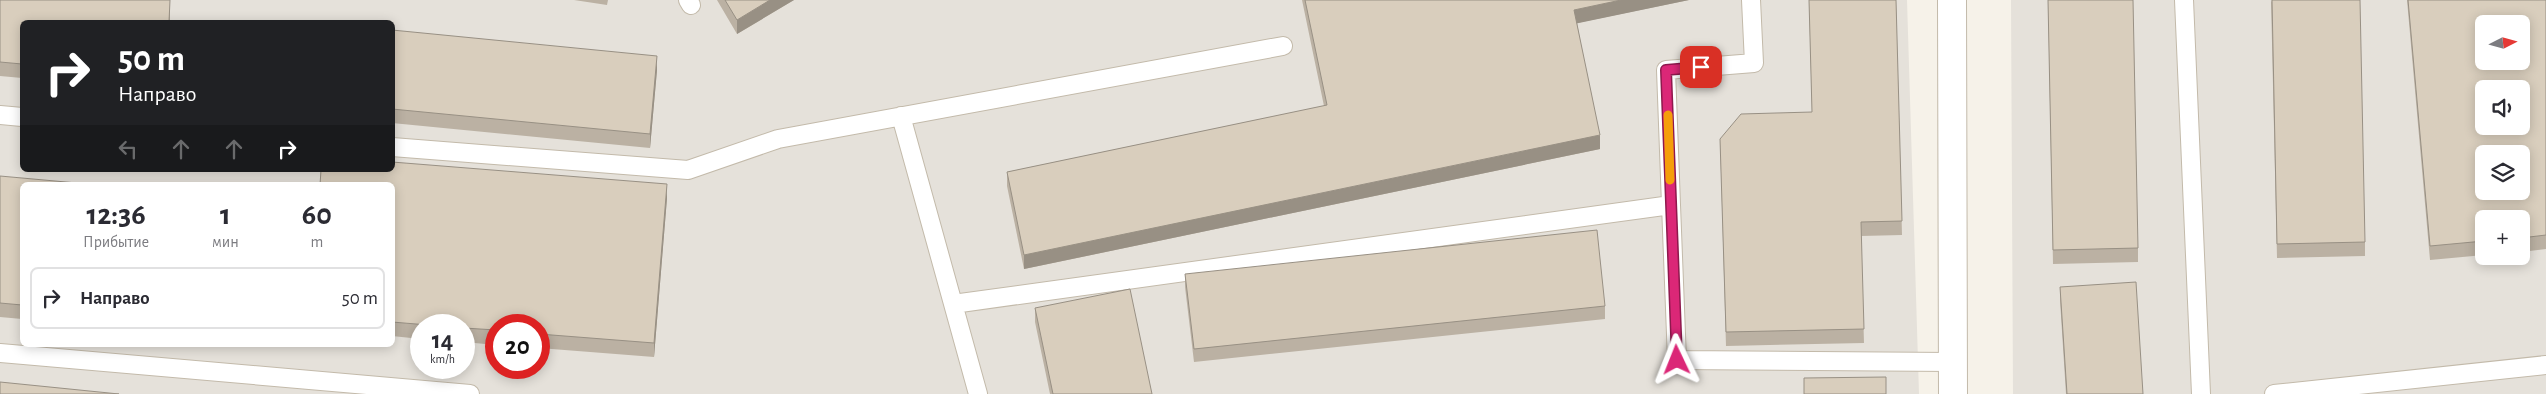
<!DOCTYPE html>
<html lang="ru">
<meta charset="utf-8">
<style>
:root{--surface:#fff;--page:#f7f7f7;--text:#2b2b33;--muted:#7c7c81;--line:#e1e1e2}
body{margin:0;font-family:"Alegreya Sans",sans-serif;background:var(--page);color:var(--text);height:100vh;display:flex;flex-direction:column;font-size:19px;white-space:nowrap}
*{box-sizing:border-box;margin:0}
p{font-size:16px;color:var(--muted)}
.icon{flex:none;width:28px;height:28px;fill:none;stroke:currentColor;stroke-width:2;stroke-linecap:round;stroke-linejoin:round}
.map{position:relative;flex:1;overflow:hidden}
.sheet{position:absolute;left:20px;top:182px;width:375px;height:165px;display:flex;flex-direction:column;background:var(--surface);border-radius:8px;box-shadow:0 2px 12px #0003}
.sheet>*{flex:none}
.hud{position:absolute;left:20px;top:20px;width:375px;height:152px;border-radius:8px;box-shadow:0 2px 12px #0003;background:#202124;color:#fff;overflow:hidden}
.needle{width:32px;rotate:84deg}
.tools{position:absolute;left:2475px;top:15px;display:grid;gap:10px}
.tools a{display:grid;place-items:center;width:55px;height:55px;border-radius:8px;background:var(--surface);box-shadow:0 2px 12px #0003;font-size:25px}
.speed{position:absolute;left:410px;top:314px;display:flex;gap:10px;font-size:25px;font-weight:700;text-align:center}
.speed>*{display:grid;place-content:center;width:65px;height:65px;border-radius:50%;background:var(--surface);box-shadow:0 2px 12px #0003;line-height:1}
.speed small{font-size:12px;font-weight:400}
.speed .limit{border:8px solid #d22;background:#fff;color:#111}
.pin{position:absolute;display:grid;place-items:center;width:42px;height:42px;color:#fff;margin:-21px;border-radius:10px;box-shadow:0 2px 8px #0006}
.me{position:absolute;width:55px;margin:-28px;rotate:358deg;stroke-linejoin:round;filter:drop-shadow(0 0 4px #0008)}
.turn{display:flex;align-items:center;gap:18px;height:105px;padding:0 15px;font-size:22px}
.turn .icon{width:65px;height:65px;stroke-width:2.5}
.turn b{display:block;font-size:35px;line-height:42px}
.lanes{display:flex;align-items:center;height:48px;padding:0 15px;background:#0003;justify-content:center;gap:25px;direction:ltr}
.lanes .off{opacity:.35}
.eta{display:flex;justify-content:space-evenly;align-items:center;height:85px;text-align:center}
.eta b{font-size:30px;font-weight:600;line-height:35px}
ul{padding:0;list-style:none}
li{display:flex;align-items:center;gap:15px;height:62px;margin:0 10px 8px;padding:0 5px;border:2px solid var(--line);border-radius:8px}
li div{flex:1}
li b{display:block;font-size:19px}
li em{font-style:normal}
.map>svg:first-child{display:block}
.industrial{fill:#e5e1da;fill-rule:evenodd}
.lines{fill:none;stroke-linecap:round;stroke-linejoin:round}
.service-casing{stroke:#c3baaa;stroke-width:20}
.minor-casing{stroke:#c3baaa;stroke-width:30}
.service{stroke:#fff;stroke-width:18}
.minor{stroke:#fff;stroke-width:28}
.wall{fill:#bbb1a3}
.shaded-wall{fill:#989084}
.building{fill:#d9cebd;stroke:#989084;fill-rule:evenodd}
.route-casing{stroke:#8e194d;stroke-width:12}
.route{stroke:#db2777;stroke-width:9}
.slow{stroke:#f59e0b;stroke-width:9}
</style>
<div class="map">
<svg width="2546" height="394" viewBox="0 0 2546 394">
<rect width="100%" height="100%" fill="#f6f2e9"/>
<path class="industrial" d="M0 0H1907L1919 394H0ZM22 22H392V170H22ZM22 185H392V345H22ZM421 325H464V368H421ZM496 325H539V368H496Z
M2011 0H2546V394H2013ZM2484 24H2521V61H2484ZM2484 89H2521V126H2484ZM2484 154H2521V191H2484ZM2484 219H2521V256H2484Z"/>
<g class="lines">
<g class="service-casing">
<path id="service" d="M688 0 691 5
M2184 0 2201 394
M0 115 22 117
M901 116 978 394
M392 147 688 170 778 139 1283 46
M1671 205 1677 360 1953 362
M953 304 1671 205 1666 70 1754 63 1751 0
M0 353 470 394
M2274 394 2546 365"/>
</g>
<g class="minor-casing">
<path id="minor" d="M1952 0 1953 394"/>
</g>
<use href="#service" class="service"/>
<use href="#minor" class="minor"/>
</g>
<path class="wall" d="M0 0 170 10V22H22V78L0 76Z
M574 0H608L607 5Z
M717 0H794L737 34Z
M1302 0H1689L1577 23 1600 149 1024 269 1007 186V172L1324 106Z
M1809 0H1896L1902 235 1861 236 1864 343 1726 346 1720 139 1812 112Z
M2048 0 2138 248V262L2053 264Z
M2271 0 2365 242V256L2277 258Z
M2407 0H2546V249L2521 252V219H2484V255L2430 260Z
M392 30 657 70 650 148 392 123Z
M0 176 22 185V319L0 317Z
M392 185 667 198 654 357 539 348V325H496V345L464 342V325H421V339L392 336Z
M1185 274 1605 306V319L1194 362 1185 287Z
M2060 287 2143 394H2066L2060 300Z
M1035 308 1152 394H1050L1035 322Z"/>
<path class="shaded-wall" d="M770 0H794L737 34V20Z
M1621 0H1689L1574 24V10Z
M657 56V70L650 148V134Z
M1600 135V149L1024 269V255Z
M667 184V198L654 357V343Z"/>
<path class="building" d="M0 0H170L169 22H22V64L0 62Z
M725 0H770L737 20Z
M1305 0H1621L1574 10 1600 135 1024 255 1007 172 1327 105Z
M1809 0H1896L1902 221 1861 222 1864 329 1726 332 1720 139 1741 114 1812 112Z
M2048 0H2133L2138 248 2053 250Z
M2272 0H2360L2365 242 2277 244Z
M2408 0H2546V235L2521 238V219H2484V241L2430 246ZM2484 24H2521V61H2484ZM2484 89H2521V126H2484ZM2484 154H2521V191H2484Z
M392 30 657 56 650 134 392 109Z
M392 162 667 184 654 343 539 334V325H496V330L464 328V325H428L392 322V185H320L321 170H392Z
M0 176 77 183 76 185H22V305L0 303Z
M1597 230 1605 306 1194 349 1185 274Z
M2136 282 2143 394H2067L2060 287Z
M1130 289 1152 394H1053L1035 308Z
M1886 377V394H1804V378Z
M0 382 119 394H0Z"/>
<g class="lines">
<g class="route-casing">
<path id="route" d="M1677 360 1666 70 1701 67"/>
</g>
<use href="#route" class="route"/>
<path class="slow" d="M1668 115 1670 180"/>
</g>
</svg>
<div class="tools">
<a><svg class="needle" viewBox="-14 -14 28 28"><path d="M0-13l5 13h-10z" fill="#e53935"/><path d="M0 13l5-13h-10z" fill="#7c7c81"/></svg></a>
<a><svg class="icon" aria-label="sound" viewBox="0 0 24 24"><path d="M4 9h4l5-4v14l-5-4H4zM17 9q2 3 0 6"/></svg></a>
<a><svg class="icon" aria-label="layers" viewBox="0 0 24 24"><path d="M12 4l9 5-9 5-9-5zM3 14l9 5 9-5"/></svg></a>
<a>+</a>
</div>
<div class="speed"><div>14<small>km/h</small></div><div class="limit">20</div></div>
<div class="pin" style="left:1701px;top:67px;background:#d93025"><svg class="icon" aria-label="arrive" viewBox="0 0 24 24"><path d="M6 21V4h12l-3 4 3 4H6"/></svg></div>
<svg class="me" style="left:1677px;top:360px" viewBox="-20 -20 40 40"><path d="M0-17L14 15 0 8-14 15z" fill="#db2777" stroke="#fff" stroke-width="4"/></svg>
<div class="hud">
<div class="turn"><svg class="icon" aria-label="right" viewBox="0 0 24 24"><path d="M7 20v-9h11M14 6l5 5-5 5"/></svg><div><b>50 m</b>Направо</div></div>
<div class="lanes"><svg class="icon off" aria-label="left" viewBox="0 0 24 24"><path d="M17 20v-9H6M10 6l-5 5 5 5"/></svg><svg class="icon off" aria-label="ahead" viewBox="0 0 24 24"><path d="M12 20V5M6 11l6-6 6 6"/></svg><svg class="icon off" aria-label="ahead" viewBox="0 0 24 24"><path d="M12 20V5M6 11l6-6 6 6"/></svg><svg class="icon" aria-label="right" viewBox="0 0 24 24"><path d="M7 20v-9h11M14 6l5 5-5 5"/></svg></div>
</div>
<section class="sheet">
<div class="eta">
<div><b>12:36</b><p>Прибытие</p></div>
<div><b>1</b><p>мин</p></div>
<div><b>60</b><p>m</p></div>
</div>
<ul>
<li><svg class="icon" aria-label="right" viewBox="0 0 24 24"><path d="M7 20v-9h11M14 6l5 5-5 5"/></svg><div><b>Направо</b></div><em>50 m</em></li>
</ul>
</section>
</div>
